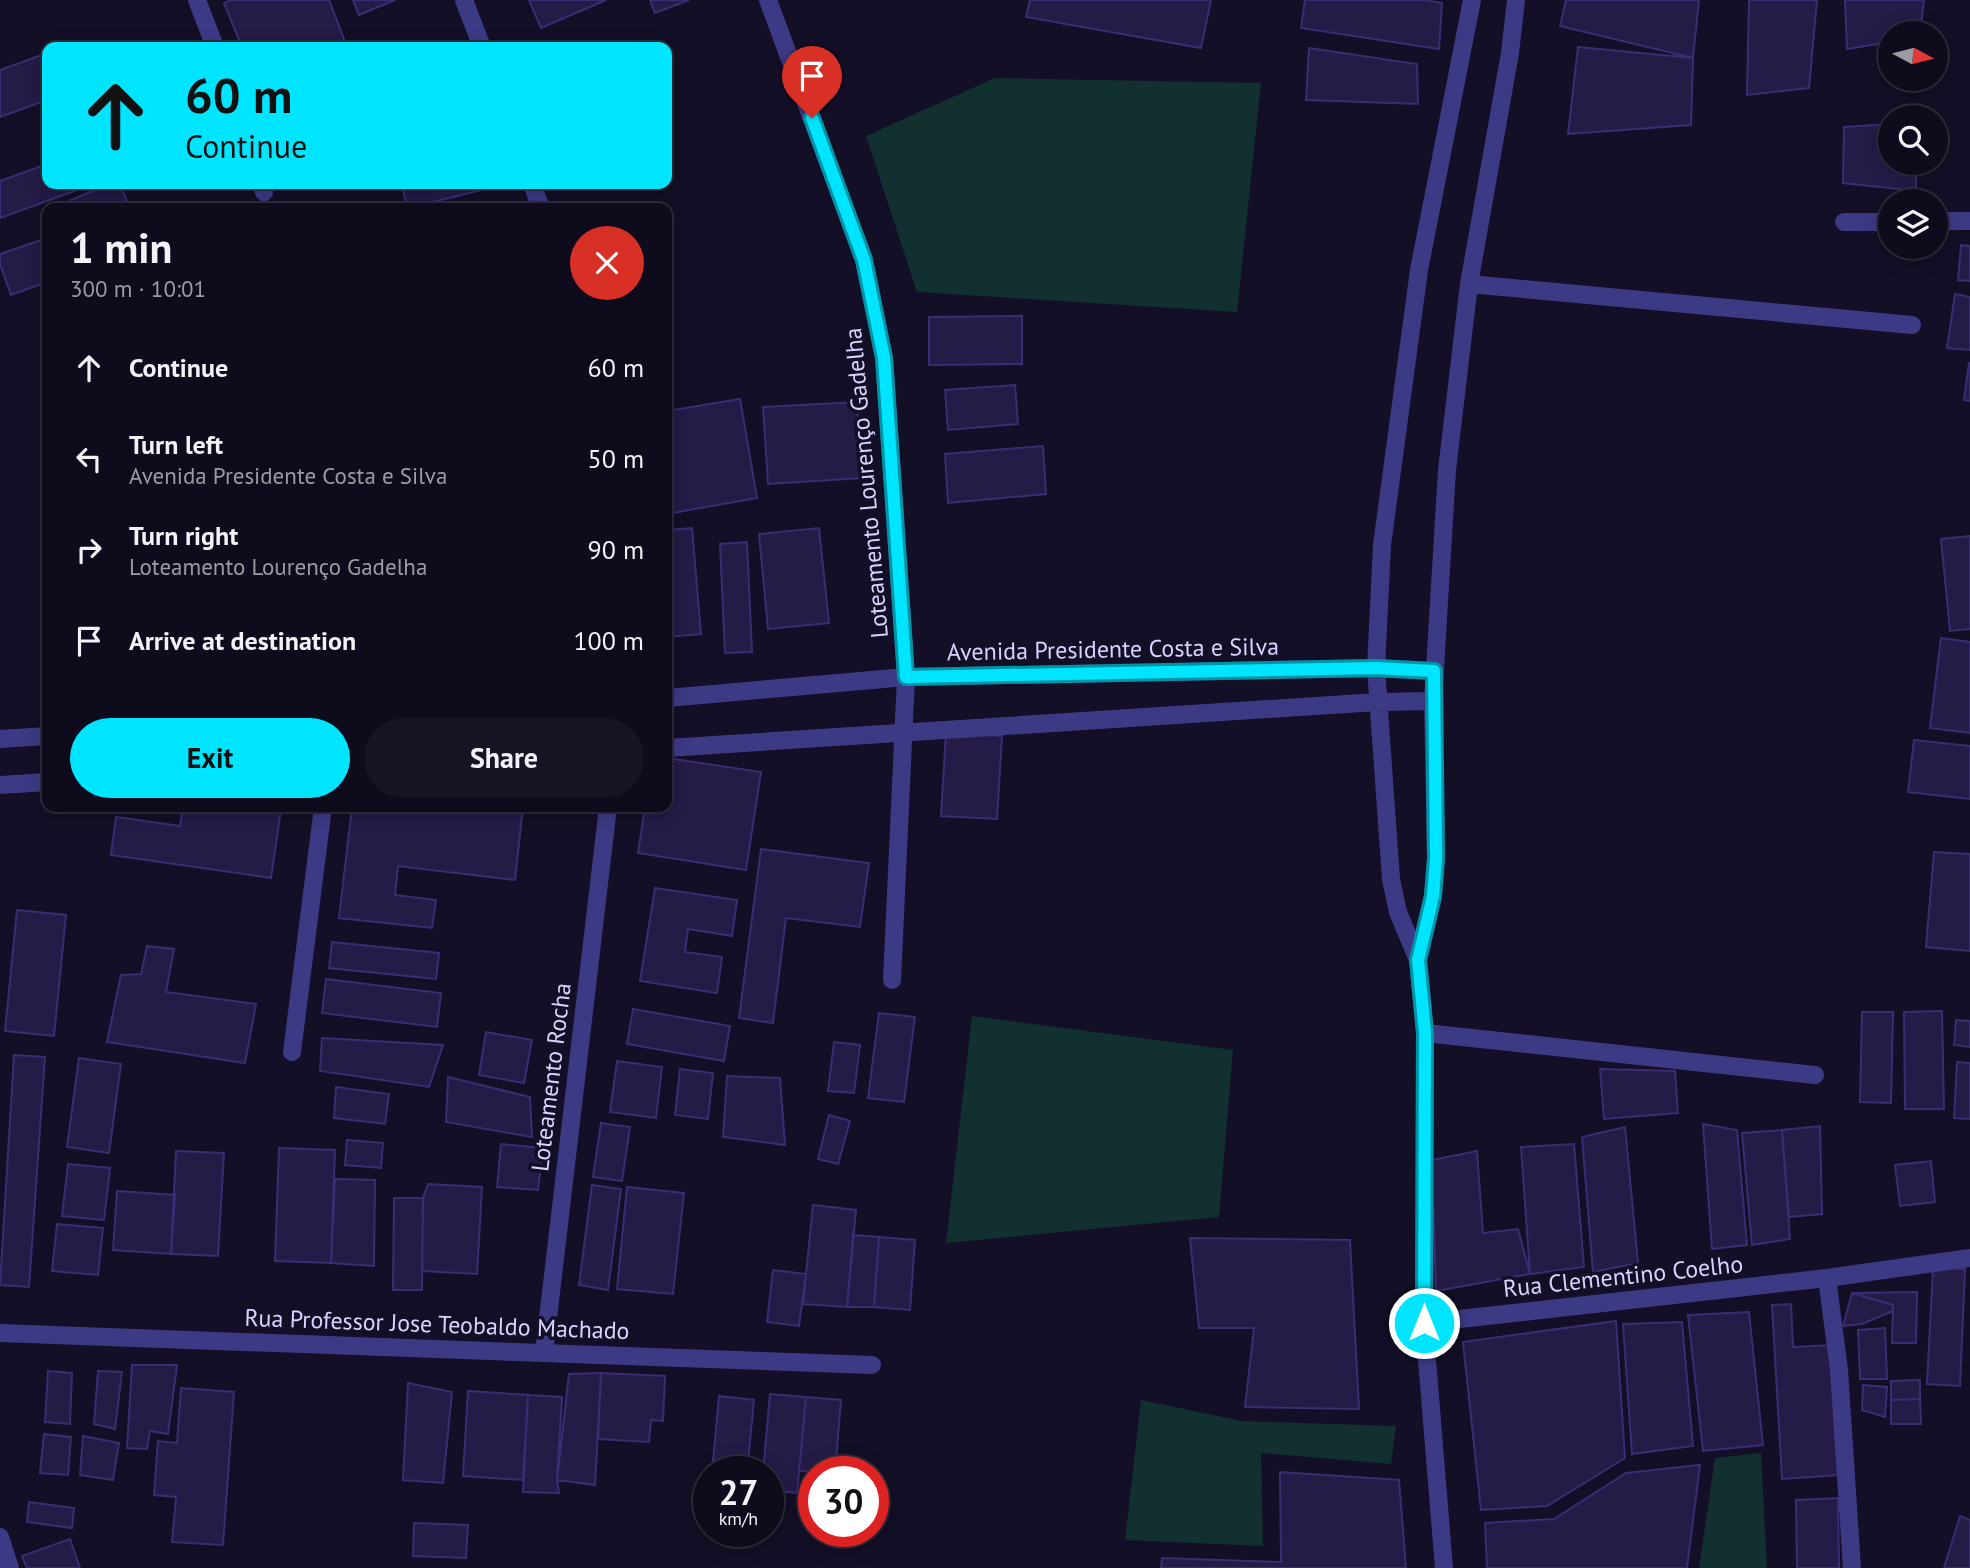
<!DOCTYPE html>
<meta charset="utf-8">
<style>
:root{--surface:#0e0b1c;--page:#171425;--text:#f1f3f6;--muted:#9b9ba3;--line:#2e2b3b;--accent:#00e5ff}
body{margin:0;font-family:"PT Sans",sans-serif;background:var(--page);color:var(--text);height:100vh;display:flex;flex-direction:column;font-size:26px;white-space:nowrap}
*{box-sizing:border-box;margin:0}
p{font-size:23px;color:var(--muted)}
.icon{flex:none;width:38px;height:38px;fill:none;stroke:currentColor;stroke-width:2;stroke-linecap:round;stroke-linejoin:round}
.map{position:relative;flex:1;overflow:hidden}
.drawer{position:absolute;left:42px;top:203px;width:630px;height:609px;display:flex;flex-direction:column;background:var(--surface);border-radius:14px;box-shadow:0 4px 18px #0003,0 0 0 2px var(--line)}
.drawer>*{flex:none}
.guide{position:absolute;left:42px;top:42px;width:630px;height:147px;border-radius:14px;box-shadow:0 4px 18px #0003,0 0 0 2px var(--line);background:#00e5ff;color:#111;overflow:hidden}
.needle{width:46px;rotate:97deg}
.fabs{position:absolute;left:1878px;top:21px;display:grid;gap:14px}
.fabs a{display:grid;place-items:center;width:70px;height:70px;border-radius:50%;background:var(--surface);box-shadow:0 4px 18px #0003,0 0 0 2px var(--line);font-size:35px}
.speed{position:absolute;left:693px;top:1456px;display:flex;gap:14px;font-size:35px;font-weight:700;text-align:center}
.speed>*{display:grid;place-content:center;width:91px;height:91px;border-radius:50%;background:var(--surface);box-shadow:0 4px 18px #0003,0 0 0 2px var(--line);line-height:1}
.speed small{font-size:18px;font-weight:400}
.speed .limit{border:10px solid #d22;background:#fff;color:#111}
.pin{position:absolute;display:grid;place-items:center;width:60px;height:60px;color:#fff;margin:-72px -30px;border-radius:50% 50% 50% 0;rotate:-45deg;box-shadow:0 0 7px #0007}
.pin .icon{rotate:45deg}
.me{position:absolute;width:77px;margin:-38px;rotate:0deg;stroke-linejoin:round;filter:drop-shadow(0 0 5px #0008)}
.turn{display:flex;align-items:center;gap:24px;height:147px;padding:0 28px;font-size:32px}
.turn .icon{width:91px;height:91px;stroke-width:2.5}
.turn b{display:block;font-size:49px;line-height:60px}
.round{display:grid;place-items:center;flex:none;width:74px;height:74px;border-radius:37px;background:var(--page)}
.summary{display:flex;align-items:center;justify-content:space-between;height:119px;padding:0 28px}
h1{font-size:42px;font-weight:800;line-height:52px}
.cta{display:flex;gap:14px;margin-top:auto;padding:14px 28px}
.cta a{flex:1;height:80px;border-radius:42px;background:var(--accent);color:#111;font-size:28px;font-weight:800;line-height:80px;text-align:center}
.cta a+a{background:var(--page);color:var(--text)}
ul{padding:0;list-style:none}
li{display:flex;align-items:center;gap:21px;height:91px;padding:0 28px}
li div{flex:1}
li b{display:block;font-size:26px}
li em{font-style:normal}
.map>svg:first-child{display:block}
.green{fill:#12302f}
.building{fill:#241b47;stroke:#3b2d73;stroke-width:2}
.lines{fill:none;stroke-linecap:round;stroke-linejoin:round}
.minor{stroke:#3d3a85;stroke-width:18}
.route-casing{stroke:#0095a6;stroke-width:18}
.route{stroke:#00e5ff;stroke-width:12}
.labels{text-anchor:middle;dominant-baseline:central;stroke-width:7;stroke-linejoin:round;paint-order:stroke}
.street-label{font-size:24px;fill:#d9d4ff;stroke:#130f26}
</style>
<div class="map">
<svg width="1970" height="1568" viewBox="0 0 1970 1568">
<rect width="100%" height="100%" fill="#130f26"/>
<path class="green" d="M995 78 1261 83 1237 312 917 292 866 136Z
M972 1016 1233 1050 1219 1217 946 1243Z
M1141 1400 1242 1421 1396 1426 1391 1464 1261 1453 1263 1546 1125 1540Z
M1761 1453 1767 1568H1699L1715 1458Z"/>
<path class="building" d="M231 0H329L347 47H242L224 3Z
M353 0H395L359 15Z
M529 0H606L541 28Z
M650 0H689L655 13Z
M1030 0H1211L1201 48 1026 17Z
M1305 0H1425L1442 3 1439 49 1301 28Z
M1566 0H1699L1693 58 1560 26Z
M1749 0H1817L1809 88 1747 95Z
M1845 0H1924L1920 33H1890V42L1847 49Z
M1578 47 1693 58 1691 125 1568 134Z
M1309 48 1417 64 1418 104 1306 100Z
M47 53V100L0 117V70Z
M1890 124V163H1916V191L1843 183 1844 127Z
M47 164V184H72L75 191 0 218V181Z
M109 184H120L130 208H75L71 200Z
M401 184H489L490 188 408 208Z
M47 238V282L11 295 0 264V254Z
M1961 245 1970 246V281L1958 280Z
M1955 294 1970 297V350L1947 348Z
M1022 316V364L929 365V317Z
M1969 363H1970V401L1964 400Z
M1015 385 1018 424 948 430 945 390Z
M740 399 757 498 667 514V411Z
M857 402 862 478 768 484 763 407Z
M1043 446 1046 494 948 503 945 454Z
M692 528 701 634 667 637V530Z
M819 528 829 623 768 629 759 534Z
M1970 536V629L1950 631 1941 539Z
M747 542 752 652 725 653 720 544Z
M1941 638 1970 642V733L1930 728Z
M946 733 1002 736 997 819 941 816Z
M1914 740 1970 746V799L1908 792Z
M667 758 761 772 746 870 638 853 645 807H667Z
M183 807H264L281 809 271 878 111 855 116 817 180 826Z
M352 807H523L515 880 398 866 395 895 436 900 432 928 339 918Z
M761 849 869 863 860 927 786 918 773 1023 739 1018Z
M1934 852 1970 854V951L1926 947Z
M655 888 737 900 732 936 688 929 685 952 722 957 717 993 640 981Z
M17 910 66 915 54 1036 5 1031Z
M332 942 439 953 436 979 329 968Z
M147 946 174 949 166 992 256 1004 245 1063 107 1042 121 975 141 974Z
M326 979 441 993 437 1027 322 1013Z
M633 1009 730 1026 724 1061 627 1044Z
M1942 1011 1944 1109H1905L1904 1012Z
M1862 1012H1893L1891 1103 1860 1102Z
M879 1013 915 1017 904 1102 868 1098Z
M1956 1020 1970 1021V1047L1954 1045Z
M486 1032 532 1040 524 1083 479 1075Z
M322 1038 443 1045 429 1087 320 1071Z
M834 1042 860 1045 854 1093 828 1091Z
M14 1055 45 1057 29 1287 0 1285Z
M79 1058 121 1064 109 1153 67 1147Z
M617 1061 662 1067 656 1118 610 1112Z
M1957 1062 1970 1063V1119L1954 1118Z
M680 1069 713 1073 708 1119 675 1115Z
M1600 1069 1675 1071 1678 1113 1604 1119Z
M727 1076 780 1078 785 1145 723 1137Z
M448 1077 530 1097 532 1137 446 1122Z
M336 1087 389 1094 385 1124 334 1118Z
M829 1115 850 1121 838 1164 818 1159Z
M601 1123 630 1127 622 1181 593 1177Z
M1703 1124 1737 1130 1747 1245 1712 1249Z
M1820 1126 1822 1214 1789 1217 1782 1130Z
M1625 1127 1638 1263 1593 1272 1582 1137Z
M1782 1130 1790 1239 1752 1245 1742 1133Z
M347 1140 383 1143 381 1168 345 1165Z
M501 1144 543 1148 538 1190 497 1187Z
M1574 1144 1584 1267 1530 1274 1521 1147Z
M279 1148 335 1150 331 1263 275 1261Z
M176 1151 224 1153 218 1256 171 1254Z
M1477 1151 1483 1233 1518 1229 1530 1274 1436 1291 1432 1160Z
M1931 1161 1935 1202 1900 1206 1895 1165Z
M68 1164 110 1168 104 1220 62 1216Z
M335 1179 375 1180 374 1266 331 1263Z
M428 1184 482 1187 477 1274 422 1271 423 1198Z
M592 1185 621 1189 608 1290 579 1285Z
M627 1187 684 1193 673 1294 617 1289Z
M117 1191 175 1195 171 1254 113 1250Z
M394 1198H423L422 1290H393Z
M813 1205 856 1210 847 1307 803 1304Z
M57 1224 103 1228 98 1275 52 1271Z
M853 1235 879 1237 874 1307H847Z
M879 1237 915 1240 910 1310 874 1307Z
M1190 1238 1350 1240 1359 1409 1245 1407 1254 1328H1199Z
M1933 1268 1965 1269 1960 1386 1927 1384Z
M773 1270 806 1274 799 1326 767 1322Z
M1917 1292 1916 1343H1892L1893 1305 1852 1293Z
M1852 1293 1893 1305V1311L1862 1324 1843 1326Z
M1791 1304 1793 1347 1832 1345 1839 1475 1782 1479 1772 1305Z
M1749 1312 1763 1445 1703 1451 1688 1315Z
M1616 1321 1625 1458 1547 1506 1481 1510 1463 1342Z
M1682 1322 1693 1446 1632 1454 1623 1324Z
M1885 1328 1887 1379H1860L1858 1330Z
M132 1365H177L168 1434 150 1431 147 1449 127 1448Z
M48 1371 72 1373 70 1424 45 1422Z
M98 1371 122 1372 115 1429 94 1424Z
M601 1373 595 1485 557 1480 569 1374Z
M601 1373 665 1376 663 1421 651 1420 649 1442 598 1439Z
M1920 1380V1399L1891 1400V1381Z
M408 1383 452 1392 443 1483 403 1480Z
M1863 1385 1887 1387 1885 1417 1862 1410Z
M181 1388 234 1392 223 1545 172 1542 176 1497 154 1495 158 1441 177 1443Z
M468 1391 528 1395 523 1480 463 1476Z
M770 1394 806 1397 797 1493 768 1490V1472H763Z
M528 1395 562 1397 557 1480 559 1493 523 1492Z
M719 1396 754 1400 747 1472H712Z
M806 1397 841 1400 835 1472 799 1471Z
M1920 1399 1921 1424H1891V1400Z
M44 1434 71 1437 68 1475 40 1473Z
M83 1436 119 1443 113 1480 80 1475Z
M1700 1465 1687 1568H1487L1485 1523 1554 1519 1626 1473Z
M1280 1472 1399 1480 1406 1568H1161L1162 1558 1281 1562Z
M1838 1498 1839 1568H1797L1796 1500Z
M29 1502 74 1508 72 1528 27 1522Z
M1960 1516 1970 1520V1568H1944Z
M414 1523 468 1525 466 1558 413 1556Z
M70 1539 80 1568H27L22 1556Z"/>
<g class="lines">
<path class="minor" d="M197 0 215 47
M464 0 482 47
M768 0 864 260 884 358 906 677 892 980
M261 184 264 192
M532 184 541 208
M1936 221H1970
M1844 222H1890
M1469 284 1912 325
M667 698 906 677 1376 668 1434 671
M0 739 47 736
M667 748 1377 702 1433 701
M0 785 47 782
M1418 960 1433 896 1436 858 1433 701 1447 470 1469 284 1510 53 1516 0
M1425 1033 1815 1075
M292 1052 323 807
M1827 1278 1839 1370 1852 1568
M1424 1323 1827 1278 1970 1258
M0 1333 872 1365
M544 1352 608 807
M0 1537 10 1568
M1444 1568 1424 1323 1425 1033 1418 960 1398 912 1391 879 1376 668 1382 545 1419 270 1472 0"/>
</g>
<g class="lines">
<g class="route-casing">
<path id="route" d="M812 118 864 260 884 358 906 677 1376 668 1434 671 1436 858 1433 896 1418 960 1425 1033 1424 1323"/>
</g>
<use href="#route" class="route"/>
</g>
<g class="labels">
<g class="street-label">
<text transform="translate(866 483) rotate(-95)">Loteamento Lourenço Gadelha</text>
<text transform="translate(1113 649) rotate(-1)">Avenida Presidente Costa e Silva</text>
<text transform="translate(551 1077) rotate(-83)">Loteamento Rocha</text>
<text transform="translate(1623 1276) rotate(-6)">Rua Clementino Coelho</text>
<text transform="translate(437 1324) rotate(2)">Rua Professor Jose Teobaldo Machado</text>
</g>
</g>
</svg>
<div class="fabs">
<a><svg class="needle" viewBox="-14 -14 28 28"><path d="M0-13l5 13h-10z" fill="#e53935"/><path d="M0 13l5-13h-10z" fill="#9b9ba3"/></svg></a>
<a><svg class="icon" aria-label="search" viewBox="0 0 24 24"><circle cx="10" cy="10" r="6"/><path d="M15 15l6 6"/></svg></a>
<a><svg class="icon" aria-label="layers" viewBox="0 0 24 24"><path d="M12 4l9 5-9 5-9-5zM3 14l9 5 9-5"/></svg></a>
</div>
<div class="speed"><div>27<small>km/h</small></div><div class="limit">30</div></div>
<div class="pin" style="left:812px;top:118px;background:#d93025"><svg class="icon" aria-label="arrive" viewBox="0 0 24 24"><path d="M6 21V4h12l-3 4 3 4H6"/></svg></div>
<svg class="me" style="left:1424px;top:1323px" viewBox="-20 -20 40 40"><circle r="17" fill="#00e5ff" stroke="#fff" stroke-width="3"/><path d="M0-11L8 9 0 5-8 9z" fill="#fff"/></svg>
<div class="guide">
<div class="turn"><svg class="icon" aria-label="ahead" viewBox="0 0 24 24"><path d="M12 20V5M6 11l6-6 6 6"/></svg><div><b>60 m</b>Continue</div></div>
</div>
<section class="drawer">
<div class="summary"><div><h1>1 min</h1><p>300 m · 10:01</p></div><a class="round" style="background:#d93025;color:#fff"><svg class="icon" aria-label="close" viewBox="0 0 24 24"><path d="M6 6l12 12M18 6L6 18"/></svg></a></div>
<ul>
<li><svg class="icon" aria-label="ahead" viewBox="0 0 24 24"><path d="M12 20V5M6 11l6-6 6 6"/></svg><div><b>Continue</b></div><em>60 m</em></li>
<li><svg class="icon" aria-label="left" viewBox="0 0 24 24"><path d="M17 20v-9H6M10 6l-5 5 5 5"/></svg><div><b>Turn left</b><p>Avenida Presidente Costa e Silva</p></div><em>50 m</em></li>
<li><svg class="icon" aria-label="right" viewBox="0 0 24 24"><path d="M7 20v-9h11M14 6l5 5-5 5"/></svg><div><b>Turn right</b><p>Loteamento Lourenço Gadelha</p></div><em>90 m</em></li>
<li><svg class="icon" aria-label="arrive" viewBox="0 0 24 24"><path d="M6 21V4h12l-3 4 3 4H6"/></svg><div><b>Arrive at destination</b></div><em>100 m</em></li>
</ul>
<div class="cta"><a>Exit</a><a>Share</a></div>
</section>
</div>
